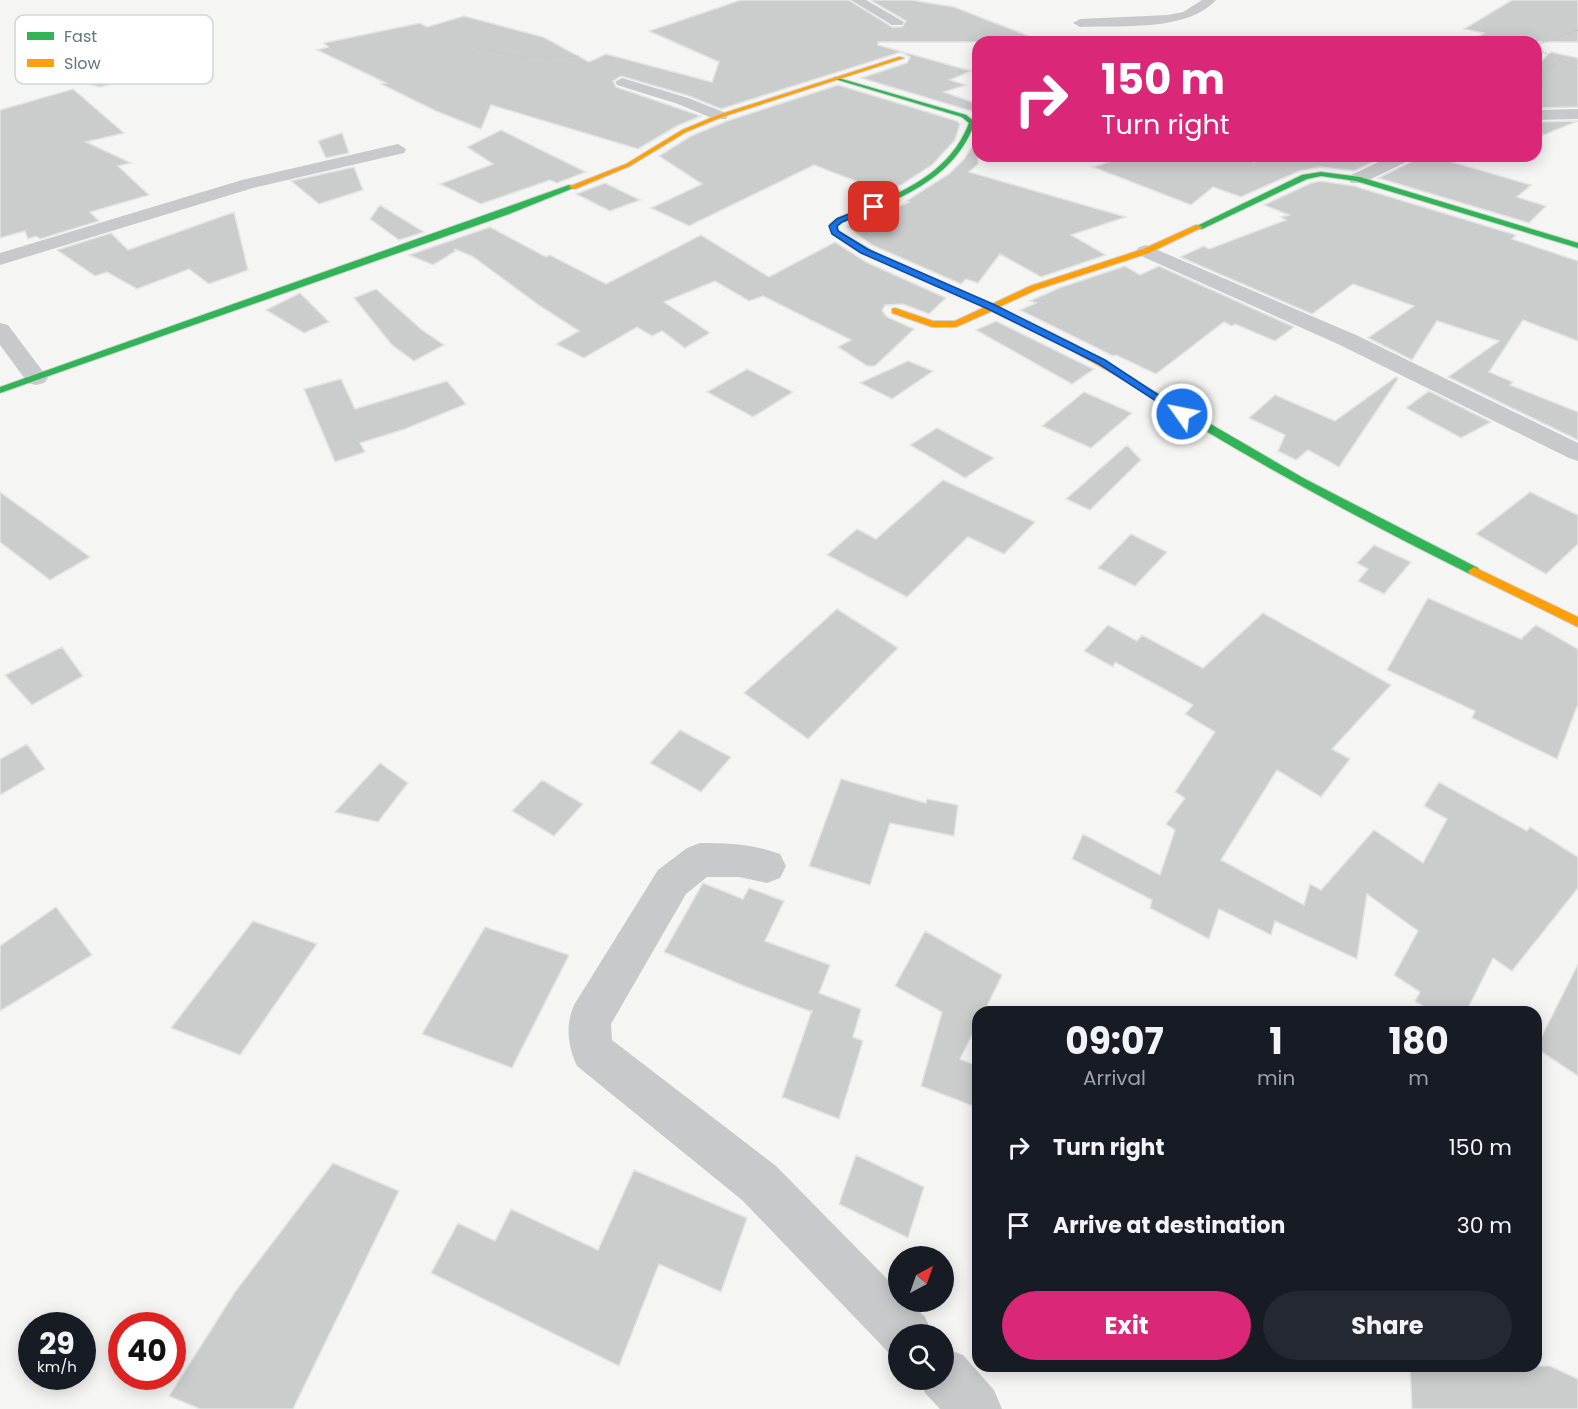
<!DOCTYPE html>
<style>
:root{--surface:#171b24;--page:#242831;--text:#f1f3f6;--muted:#9ea1a6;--accent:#db2777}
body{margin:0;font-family:Poppins,sans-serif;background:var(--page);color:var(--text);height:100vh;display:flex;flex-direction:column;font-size:22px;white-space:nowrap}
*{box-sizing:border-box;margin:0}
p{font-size:20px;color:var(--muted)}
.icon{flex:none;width:33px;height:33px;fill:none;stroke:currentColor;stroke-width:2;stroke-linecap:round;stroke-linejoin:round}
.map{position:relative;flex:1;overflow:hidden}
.drawer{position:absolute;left:972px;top:1006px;width:570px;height:366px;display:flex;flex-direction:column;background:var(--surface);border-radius:18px;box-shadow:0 3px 15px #0003}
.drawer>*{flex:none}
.banner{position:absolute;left:972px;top:36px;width:570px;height:126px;border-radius:18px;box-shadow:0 3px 15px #0003;background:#db2777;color:#fff;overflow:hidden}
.needle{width:39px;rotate:40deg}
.fabs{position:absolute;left:888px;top:1246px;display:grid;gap:12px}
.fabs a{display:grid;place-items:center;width:66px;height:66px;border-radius:50%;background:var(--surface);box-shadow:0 3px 15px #0003;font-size:30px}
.speed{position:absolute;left:18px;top:1312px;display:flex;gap:12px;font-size:30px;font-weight:700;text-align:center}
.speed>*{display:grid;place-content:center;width:78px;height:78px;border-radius:50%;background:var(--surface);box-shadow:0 3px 15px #0003;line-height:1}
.speed small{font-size:15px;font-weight:400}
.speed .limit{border:9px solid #d22;background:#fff;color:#111}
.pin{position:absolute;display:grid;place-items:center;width:51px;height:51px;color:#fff;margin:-26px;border-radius:12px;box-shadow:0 3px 9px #0006}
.me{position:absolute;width:66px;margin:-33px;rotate:303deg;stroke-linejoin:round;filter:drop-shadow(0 0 4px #0008)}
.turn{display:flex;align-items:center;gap:21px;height:126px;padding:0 30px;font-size:27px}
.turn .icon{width:78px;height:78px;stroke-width:2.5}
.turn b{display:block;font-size:42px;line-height:51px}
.eta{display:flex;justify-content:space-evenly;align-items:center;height:102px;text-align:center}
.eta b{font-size:36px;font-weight:700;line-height:42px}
.button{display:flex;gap:12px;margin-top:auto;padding:12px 30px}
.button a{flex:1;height:69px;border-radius:36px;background:var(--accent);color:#fff;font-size:24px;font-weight:700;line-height:69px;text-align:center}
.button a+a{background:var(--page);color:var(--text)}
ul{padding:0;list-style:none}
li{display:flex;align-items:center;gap:18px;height:78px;padding:0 30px}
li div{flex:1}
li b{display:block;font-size:22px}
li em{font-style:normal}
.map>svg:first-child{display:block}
.building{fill:#cbcdcd;stroke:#e4e4e4;stroke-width:1.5}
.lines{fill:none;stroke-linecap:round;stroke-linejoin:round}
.fast-casing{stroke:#d1d3d3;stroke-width:2}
.slow-casing{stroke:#d1d3d3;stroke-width:2}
.path{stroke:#c5c6c7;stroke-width:1.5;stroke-dasharray:1.5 1.5;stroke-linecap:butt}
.street{fill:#c7c9ca;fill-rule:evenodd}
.fast{fill:#30b455;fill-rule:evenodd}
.slow{fill:#ff9f0a;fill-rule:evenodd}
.route{fill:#1a73e8;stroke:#114b97;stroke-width:1.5}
.key{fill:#fff;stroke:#d0d6d8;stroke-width:1.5}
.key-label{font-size:16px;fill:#61767d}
</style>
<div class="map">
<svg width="1578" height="1409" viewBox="0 0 1578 1409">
<rect width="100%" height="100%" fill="#f5f5f4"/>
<path class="building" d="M741 0H849L892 27H902L906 21 870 0H911L954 7 1039 40V42H878V45L971 71 950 80 966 85 944 92 978 104V116L971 111 861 78 907 63 910 57 901 52 721 109 689 96 621 76 613 81 616 87 701 116 677 126 638 149 491 105 481 129 436 111 381 84 386 83 317 50 328 47 324 43 420 23 427 27 464 16 543 37 589 62 606 54 712 82 719 62 649 31Z
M1512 0H1578V42H1469L1484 33 1464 29Z
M1551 52 1578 58V107L1536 108V66Z
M94 56 139 77 100 87 37 71Z
M838 85 957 121 960 124 955 140 932 165 901 185 884 192 814 165 689 226 651 208 702 184 659 156 691 136 727 121Z
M73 89 124 133 86 142 131 163 118 166 149 195 90 212 99 221 40 239 36 236 28 239 25 231 0 238V110Z
M1536 122 1578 121 1536 138Z
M501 130 525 142 586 172 557 183 550 180 481 204 440 184 493 164 467 147Z
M978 131V164L969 172 1126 217 1071 235 1106 255 1041 277 1000 254 978 283 966 279 961 284 872 245 848 227 909 202 906 201 949 174 965 158 976 140Z
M342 133 349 153 326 158 318 141Z
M1128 156H1237L1254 162 1268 156H1386L1354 171 1321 167 1299 171 1241 197 1213 187 1191 205 1093 167Z
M1414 156H1431L1531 185 1517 197 1546 206 1529 223 1378 178 1411 162Z
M354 167 363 190 319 204 291 181Z
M1321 181 1354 186 1516 235 1512 239 1578 261V341L1523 320 1489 372 1513 382 1510 385 1578 412V440L1448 377 1499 341 1437 321 1412 360 1368 338 1414 306 1353 284 1312 314 1180 257 1204 246 1209 249 1286 220 1281 217 1289 215 1264 205 1311 183Z
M605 183 640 200 610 211 576 194Z
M380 205 424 232 399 240 370 219Z
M234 212 248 270 209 284 189 269 137 289 107 272 95 276 57 250 111 233 128 250Z
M490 227 546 257 550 255 606 284 701 235 769 277 835 242 866 262 946 298 929 314 903 304 885 305 882 311 887 317 914 329 875 366H867L838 347 851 340 763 296 749 301 715 281 664 302 710 333 685 348 662 331 652 336 637 327 584 358 556 344 579 331 540 306 472 256 454 249 456 251 433 265 409 255Z
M1125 266 1140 275 1159 266 1294 327 1275 341 1235 324 1232 326 1224 322 1156 374 1116 355 1113 356 1020 310 1036 303 1030 301 1059 288Z
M376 289 422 330 444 345 414 361 392 345 354 298Z
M300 293 329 322 304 333 266 310Z
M996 321 1093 369H1094L1072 384 976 330Z
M908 361 933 371 892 399 860 383Z
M747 369 793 392 753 417 707 392Z
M1396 377 1398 379 1339 467 1308 450 1296 460 1278 451 1285 435 1249 418 1275 395 1335 421Z
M341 379 355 409 447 381 466 404 405 429 360 443 365 452 335 462 304 389Z
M1429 391 1491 422 1461 438 1406 408Z
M1084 392 1132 413 1091 448 1042 426Z
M937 428 994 458 965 478 910 445Z
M1127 445 1141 460 1090 510 1066 499Z
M943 480 1035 522 1004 554 968 537 907 597 827 555 857 529 876 539Z
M0 492 90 557 50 580 0 542Z
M1530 492 1578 515V544L1546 574 1476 534Z
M1131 534 1167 552 1135 586 1098 568Z
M1374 545 1411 562 1384 594 1358 581 1368 569 1357 563Z
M1428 598 1521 639 1536 625 1578 649V704L1557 759 1472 718 1475 711 1387 670Z
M837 609 898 648 808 739 744 693Z
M1263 613 1391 685 1332 749 1350 759 1321 797 1277 770 1221 860 1304 905 1310 884 1321 890 1374 830 1423 863 1447 819 1424 806 1439 782 1527 831 1530 827 1578 857V888L1512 971 1493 958 1466 1012H1432L1415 1001 1420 992 1394 975 1418 931 1367 894 1357 959 1275 921 1271 935 1219 909 1209 939 1150 908 1152 900 1072 859 1083 834 1160 875 1175 830 1166 824 1185 798 1175 792 1215 732 1185 714 1193 705 1115 662 1113 667 1084 651 1108 625 1137 641 1142 635 1203 668Z
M62 647 83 676 32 705 5 675Z
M680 730 731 757 701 792 650 763Z
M27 744 45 769 0 795V759Z
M380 763 408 783 378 822 335 812Z
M841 779 926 803 927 799 958 805 954 836 890 823 870 885 809 866Z
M542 780 583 804 554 836 512 811Z
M703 883 743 899 749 888 784 901 765 941 830 965 819 993 861 1009 853 1037 863 1041 839 1119 782 1097 812 1010V1012L744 986 664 952Z
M56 907 92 955 0 1011V946Z
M253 921 317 944 240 1055 171 1028Z
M485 927 569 955 512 1068 422 1034Z
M925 931 1002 975 984 1012H978V1023L960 1059 978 1066V1108L921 1086 942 1012 895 986Z
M1578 964V1076L1536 1048Z
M856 1155 924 1187 908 1238 839 1204Z
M333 1163 399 1191 293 1409H200L169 1396 235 1292Z
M634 1170 747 1218 721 1292 659 1264 619 1366 431 1273 458 1223 495 1241 511 1209 598 1250Z
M1410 1366H1550L1578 1379V1409H1412Z"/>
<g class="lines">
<g class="fast-casing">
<path id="fast" d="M835 77 966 115 975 122C954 181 896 200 843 222L837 227 839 231 876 253V257H873L832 234 830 224 837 218C889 198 948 179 969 123L962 117 835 79Z
M1321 172 1360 177 1578 243V248L1356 181 1321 176 1307 179 1202 229 1195 227 1302 175Z
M569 185 576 187 509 214 0 393V387Z
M1133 379 1305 479 1478 568 1480 571 1478 574H1470C1353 516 1239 454 1130 384V380Z"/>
</g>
<g class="slow-casing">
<path id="slow" d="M899 57 904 58 722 117 686 132 630 166 575 189 568 187 626 164 682 130 718 115Z
M1196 225 1203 227 1149 253 1036 290 999 307 1074 344 1136 380 1138 382 1133 385 1067 348 992 311 956 327H932L892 313V309L895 308 933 321H955L985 307 869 255 876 253 992 304 1030 286 1143 249Z
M1474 567 1578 617V627L1470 574 1468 571Z"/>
</g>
<path class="path" d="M1578 30 1539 44 1536 49 1578 68
M476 48 524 57 579 56
M1539 94 1544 84 1543 71 1560 62"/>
<path class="street" d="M851 0H866L904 22 902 25H892Z
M1202 0H1216C1187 32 1120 25 1080 27L1073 23 1080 19 1168 15 1183 12Z
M622 78 688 98 726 113 728 116 726 119H714L678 104 617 85 615 82Z
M1578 109V119L1536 120V110Z
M398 144 406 149 404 153 253 188 0 265V253L242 180Z
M1391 156H1412L1410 160 1363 183H1351L1348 179 1351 175Z
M1146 245 1356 335 1578 443V461L1569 458 1340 345 1139 255 1136 251 1139 247Z
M0 323 8 325 44 373 48 378 44 383 36 385 28 383 0 345Z
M700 843C728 843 753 844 780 854L786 866 780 878 767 883 739 877H707L686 894 611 1024 612 1040 776 1166 898 1290V1302H910L925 1317 933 1335H898V1357L889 1353 742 1200 577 1066C568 1046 565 1026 574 1005L658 870 687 848Z
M944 1348 963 1355 994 1390 1002 1409H940L925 1393 920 1380H944Z"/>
<use href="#fast" class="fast"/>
<use href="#slow" class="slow"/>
</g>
<path class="route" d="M871 205 878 207 842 222 837 226 838 231 867 249 995 305 1105 360 1187 414 1179 416 1099 364 988 309 861 253 832 234 829 226 837 219Z"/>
<rect x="15" y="15" width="198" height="69" rx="9" class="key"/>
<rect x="27" y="32" width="27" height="8" fill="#30b455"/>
<rect x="27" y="59" width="27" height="8" fill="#ff9f0a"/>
<g class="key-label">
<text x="64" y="42">Fast</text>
<text x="64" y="69">Slow</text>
</g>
</svg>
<div class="fabs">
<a><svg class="needle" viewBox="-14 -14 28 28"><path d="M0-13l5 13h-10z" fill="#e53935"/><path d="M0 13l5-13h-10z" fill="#9ea1a6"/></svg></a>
<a><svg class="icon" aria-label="search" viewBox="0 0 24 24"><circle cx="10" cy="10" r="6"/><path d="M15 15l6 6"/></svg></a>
</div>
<div class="speed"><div>29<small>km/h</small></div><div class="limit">40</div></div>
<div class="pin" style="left:874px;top:207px;background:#d93025"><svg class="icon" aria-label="arrive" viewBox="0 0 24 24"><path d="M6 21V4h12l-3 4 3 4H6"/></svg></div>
<svg class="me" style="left:1182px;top:414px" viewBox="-20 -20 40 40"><circle r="17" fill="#1a73e8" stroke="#fff" stroke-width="3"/><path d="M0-11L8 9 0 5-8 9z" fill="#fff"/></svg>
<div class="banner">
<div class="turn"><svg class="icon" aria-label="right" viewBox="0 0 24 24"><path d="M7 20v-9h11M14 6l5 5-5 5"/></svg><div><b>150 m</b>Turn right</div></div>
</div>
<section class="drawer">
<div class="eta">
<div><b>09:07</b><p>Arrival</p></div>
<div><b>1</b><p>min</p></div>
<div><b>180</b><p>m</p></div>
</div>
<ul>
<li><svg class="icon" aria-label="right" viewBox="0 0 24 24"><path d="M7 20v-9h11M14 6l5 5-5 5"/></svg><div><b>Turn right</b></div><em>150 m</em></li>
<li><svg class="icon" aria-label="arrive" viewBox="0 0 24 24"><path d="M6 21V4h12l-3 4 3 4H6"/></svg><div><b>Arrive at destination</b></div><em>30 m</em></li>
</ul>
<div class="button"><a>Exit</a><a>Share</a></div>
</section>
</div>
